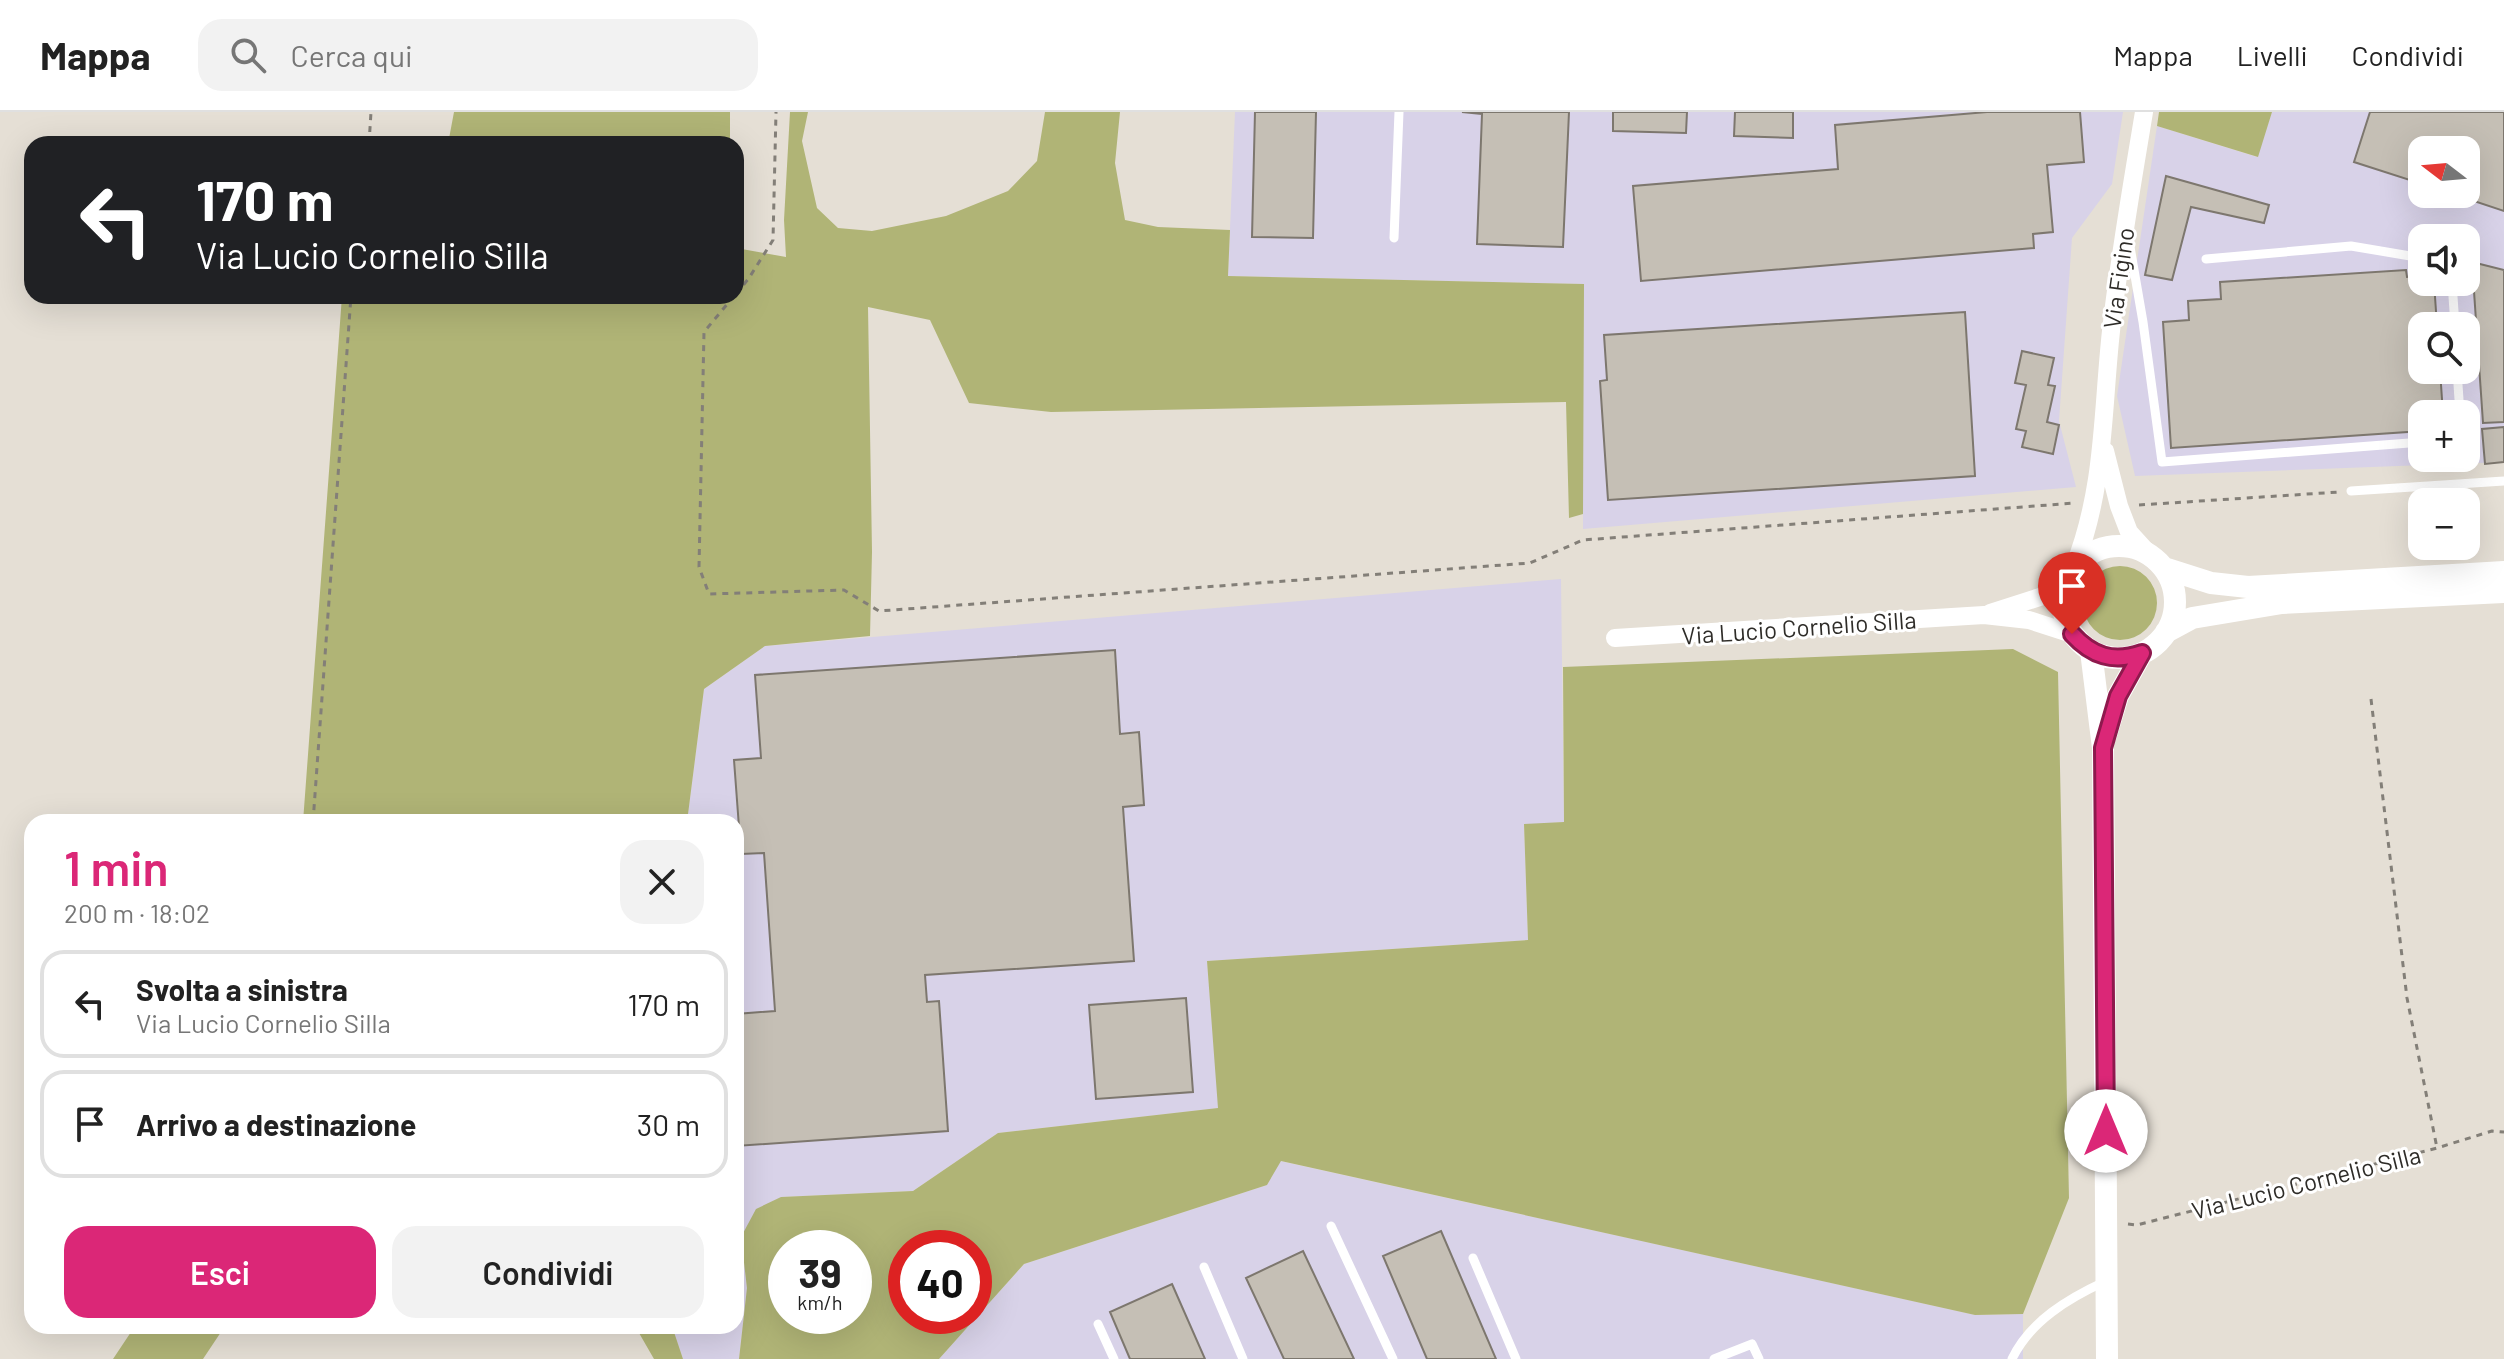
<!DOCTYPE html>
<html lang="it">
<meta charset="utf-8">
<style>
:root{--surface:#fff;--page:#f2f2f2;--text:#222;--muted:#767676;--line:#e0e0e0;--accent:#db2777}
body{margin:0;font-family:Barlow,sans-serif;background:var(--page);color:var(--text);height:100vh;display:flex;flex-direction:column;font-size:30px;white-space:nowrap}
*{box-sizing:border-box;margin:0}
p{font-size:26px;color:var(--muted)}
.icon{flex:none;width:44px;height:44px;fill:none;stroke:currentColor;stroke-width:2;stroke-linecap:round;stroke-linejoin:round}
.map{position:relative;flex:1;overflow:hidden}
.side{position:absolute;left:24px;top:702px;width:720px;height:520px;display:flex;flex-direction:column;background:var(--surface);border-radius:24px;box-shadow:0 8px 32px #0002}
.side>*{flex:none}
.guide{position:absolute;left:24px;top:24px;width:720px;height:168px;border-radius:24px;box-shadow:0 8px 32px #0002;background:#202124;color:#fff;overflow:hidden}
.needle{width:52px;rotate:286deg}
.fabs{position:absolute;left:2408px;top:24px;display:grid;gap:16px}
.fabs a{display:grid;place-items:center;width:72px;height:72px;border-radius:16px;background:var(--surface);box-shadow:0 8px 32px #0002;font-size:40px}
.speed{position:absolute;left:768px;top:1118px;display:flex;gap:16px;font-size:40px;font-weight:700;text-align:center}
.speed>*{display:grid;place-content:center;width:104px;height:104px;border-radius:50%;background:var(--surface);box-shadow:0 8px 32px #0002;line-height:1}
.speed small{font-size:20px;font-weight:400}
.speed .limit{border:12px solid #d22;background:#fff;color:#111}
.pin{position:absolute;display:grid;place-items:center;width:68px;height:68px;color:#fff;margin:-82px -34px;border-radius:50% 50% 50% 0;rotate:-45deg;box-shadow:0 0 8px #0007}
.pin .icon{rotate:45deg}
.me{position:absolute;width:88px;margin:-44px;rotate:0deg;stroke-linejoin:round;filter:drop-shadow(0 0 6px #0008)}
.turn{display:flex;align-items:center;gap:28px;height:168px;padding:0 40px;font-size:36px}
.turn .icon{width:104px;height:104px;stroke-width:2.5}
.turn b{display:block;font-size:56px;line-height:68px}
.round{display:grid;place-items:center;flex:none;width:84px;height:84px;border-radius:24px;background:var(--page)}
.overview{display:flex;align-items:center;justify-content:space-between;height:136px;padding:0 40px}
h1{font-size:48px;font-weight:600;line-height:60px;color:var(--accent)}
.cta{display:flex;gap:16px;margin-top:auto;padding:16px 40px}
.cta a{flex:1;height:92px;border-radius:24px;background:var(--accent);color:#fff;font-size:32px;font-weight:600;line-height:92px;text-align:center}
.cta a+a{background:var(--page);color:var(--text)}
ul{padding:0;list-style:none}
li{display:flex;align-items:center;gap:24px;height:108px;margin:0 16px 12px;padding:0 24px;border:4px solid var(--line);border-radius:24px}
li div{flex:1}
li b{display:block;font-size:30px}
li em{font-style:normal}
header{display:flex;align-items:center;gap:48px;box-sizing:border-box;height:112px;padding:0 40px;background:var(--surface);border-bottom:2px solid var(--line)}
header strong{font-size:38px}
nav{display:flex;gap:44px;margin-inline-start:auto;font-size:28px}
.search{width:560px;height:72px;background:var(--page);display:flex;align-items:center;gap:20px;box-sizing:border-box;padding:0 28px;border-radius:24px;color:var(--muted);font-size:30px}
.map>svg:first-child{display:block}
.industrial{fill:#d8d2e8;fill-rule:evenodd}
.green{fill:#b0b476;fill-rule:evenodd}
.building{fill:#c5bfb5;stroke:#7d776e;stroke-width:2}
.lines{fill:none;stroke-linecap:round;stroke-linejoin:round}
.path{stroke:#837f78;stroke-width:3;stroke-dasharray:6 6;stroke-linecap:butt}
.service{stroke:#fff;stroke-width:9}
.minor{stroke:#fff;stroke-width:18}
.tertiary{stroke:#fff;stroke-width:22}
.route-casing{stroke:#8e194d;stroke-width:20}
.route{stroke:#db2777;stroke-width:14}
.labels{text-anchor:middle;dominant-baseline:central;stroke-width:6;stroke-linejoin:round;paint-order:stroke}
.street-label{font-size:24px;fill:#2e2c28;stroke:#fff}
</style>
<header>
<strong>Mappa</strong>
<div class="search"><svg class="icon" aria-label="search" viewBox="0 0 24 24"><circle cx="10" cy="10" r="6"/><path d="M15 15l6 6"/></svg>Cerca qui</div>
<nav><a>Mappa</a><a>Livelli</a><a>Condividi</a></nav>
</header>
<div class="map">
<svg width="2504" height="1247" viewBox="0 0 2504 1247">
<rect width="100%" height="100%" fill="#e5dfd5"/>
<path class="industrial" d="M1235 0H2123L2112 72 2072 126 2059 309 2076 375 1583 417V172L1228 164Z
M2272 0H2504V350L2135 364 2117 284 2157 14 2257 45ZM2422 38H2466V82H2422ZM2422 126H2466V170H2422ZM2422 214H2466V258H2422ZM2422 302H2466V346H2422Z
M1561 467 1564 710 1524 713 1528 828 1207 849 1219 996 998 1021 913 1079 781 1085 741 1125 747 1176 739 1247H683L672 1214H736V710H687L704 577 765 534Z
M1280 1049 1975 1203 2023 1202V1247H939L1024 1152 1267 1073Z"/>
<path class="green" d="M454 0H730V32H448Z
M790 0H808L802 29 817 96 838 116 872 119 946 104 1008 79 1037 49 1045 0H1120L1115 51 1125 108 1158 115 1230 118 1228 164 1584 172 1583 402 1569 406 1566 290 1051 300 969 291 930 208 868 195 872 440 870 524 765 534 704 577 687 710H303L342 184H736V136L786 145 784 108Z
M2159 0H2272L2258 45 2157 14Z
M2083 491a37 37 0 1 1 74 0a37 37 0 1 1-74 0Z
M2013 537 2058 560 2069 1086 2023 1202 1975 1203 1281 1049 1267 1073 1024 1152 939 1247H739L747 1176 741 1125 756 1097 781 1085 913 1079 998 1021 1218 996 1207 849 1528 828 1524 712 1564 710 1563 555ZM786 1136H854V1204H786ZM906 1136H974V1204H906Z
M135 1214H225L203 1247H113Z
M635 1214H672L683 1247H654Z"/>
<path class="building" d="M1255 0H1316L1313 126 1252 125Z
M1462 0H1569L1563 135 1477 132 1482 2Z
M1613 0H1687L1686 21 1613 19Z
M1735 0H1793V26L1734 24Z
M1987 0H2080L2084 50 2047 53 2053 120 2033 122 2034 136 1641 169 1633 74 1838 57 1835 13Z
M2370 0H2504V99L2453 82H2466V38H2422V72L2354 50Z
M2166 64 2269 93 2264 111 2191 95 2172 168 2145 163Z
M2472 150 2504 158V310L2483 311Z
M2406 158 2407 165 2422 164V170H2434L2437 214H2422V258H2440L2443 302H2422V319L2171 336 2163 210 2189 208 2188 189 2221 187 2220 170Z
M1965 200 1975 364 1608 388 1600 269 1607 268 1604 223Z
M2022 239 2054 246 2048 273 2055 274 2047 310 2059 313 2053 342 2022 335 2026 319 2016 317 2026 273 2015 271Z
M2504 315V350L2485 352 2482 317Z
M1115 538 1120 622 1139 620 1144 693 1123 695 1134 849 925 863 927 890 939 889 948 1019 736 1034V902L775 899 764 741 741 742 734 648 761 646 755 563Z
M1186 886 1193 980 1096 987 1089 893Z
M1441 1119 1496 1247H1427L1383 1144Z
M1303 1139 1354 1247H1284L1246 1166Z
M1172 1172 1205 1247H1130L1110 1200Z"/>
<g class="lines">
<path class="path" d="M369 32 371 0
M736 182 749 166 773 128 776 0
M734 184 704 220 699 455 709 482 844 478 879 499 1530 451 1583 428 2075 391
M2139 393 2339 380
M2371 587 2407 886 2437 1036
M313 710 351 184
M2128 1112 2137 1113 2437 1036 2492 1019 2504 1020"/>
<path class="service" d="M1394 126 1399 0
M2129 129 2143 210 2162 350 2422 330
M2206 147 2351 134 2422 146
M2452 170 2455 214
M2457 258 2460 302
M2351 379 2504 369
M1331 1114 1393 1247
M1473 1146 1516 1247
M1204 1155 1243 1247
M1098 1212 1114 1247
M1714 1247 1752 1232 1759 1247
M2012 1247C2030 1209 2069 1186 2106 1169"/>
<path class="minor" d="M2105 339 2119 394 2129 420 2149 442
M2074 455C2105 376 2102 302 2111 219 2119 146 2132 73 2144 0
M1990 501 2049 482 2065 472
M1615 526 1984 503 2029 508 2072 522"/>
<path class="tertiary" d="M2063 490a56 56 0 1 1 112 0a56 56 0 1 1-112 0Z
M2164 456 2211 471 2248 475 2504 460
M2166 520 2192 506 2282 491 2504 480
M2091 539 2103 636 2107 1247
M2106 623 2118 584 2142 541"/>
</g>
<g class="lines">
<g class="route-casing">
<path id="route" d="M2072 522C2092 544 2113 551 2142 541L2118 584 2103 636 2106 1019"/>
</g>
<use href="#route" class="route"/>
</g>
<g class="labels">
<g class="street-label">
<text transform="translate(2118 166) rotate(-82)">Via Figino</text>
<text transform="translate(1799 515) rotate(-4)">Via Lucio Cornelio Silla</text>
<text transform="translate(2306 1070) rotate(-14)">Via Lucio Cornelio Silla</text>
</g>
</g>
</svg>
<div class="fabs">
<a><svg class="needle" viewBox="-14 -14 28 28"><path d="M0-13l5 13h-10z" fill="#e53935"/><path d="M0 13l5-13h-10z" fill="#767676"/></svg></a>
<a><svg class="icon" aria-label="sound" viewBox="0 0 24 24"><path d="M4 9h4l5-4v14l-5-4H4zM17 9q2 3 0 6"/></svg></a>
<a><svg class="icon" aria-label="search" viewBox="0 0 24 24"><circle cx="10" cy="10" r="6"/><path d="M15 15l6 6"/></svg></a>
<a>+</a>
<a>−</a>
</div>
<div class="speed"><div>39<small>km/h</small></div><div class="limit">40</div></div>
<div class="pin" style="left:2072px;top:522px;background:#d93025"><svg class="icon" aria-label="arrive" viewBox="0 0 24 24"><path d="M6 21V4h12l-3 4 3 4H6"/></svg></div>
<svg class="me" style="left:2106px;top:1019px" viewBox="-20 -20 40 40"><circle r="19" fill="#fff"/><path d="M0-13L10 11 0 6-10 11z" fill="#db2777"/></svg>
<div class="guide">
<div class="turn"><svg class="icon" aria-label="left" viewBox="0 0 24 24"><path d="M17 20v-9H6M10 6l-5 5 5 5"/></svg><div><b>170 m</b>Via Lucio Cornelio Silla</div></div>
</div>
<section class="side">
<div class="overview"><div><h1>1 min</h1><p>200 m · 18:02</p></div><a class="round"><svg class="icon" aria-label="close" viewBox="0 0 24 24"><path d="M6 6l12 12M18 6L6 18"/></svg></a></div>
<ul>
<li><svg class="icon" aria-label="left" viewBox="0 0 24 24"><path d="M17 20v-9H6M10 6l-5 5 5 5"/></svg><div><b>Svolta a sinistra</b><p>Via Lucio Cornelio Silla</p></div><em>170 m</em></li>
<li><svg class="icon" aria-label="arrive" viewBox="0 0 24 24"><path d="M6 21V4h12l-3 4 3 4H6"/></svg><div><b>Arrivo a destinazione</b></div><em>30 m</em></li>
</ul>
<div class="cta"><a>Esci</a><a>Condividi</a></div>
</section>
</div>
